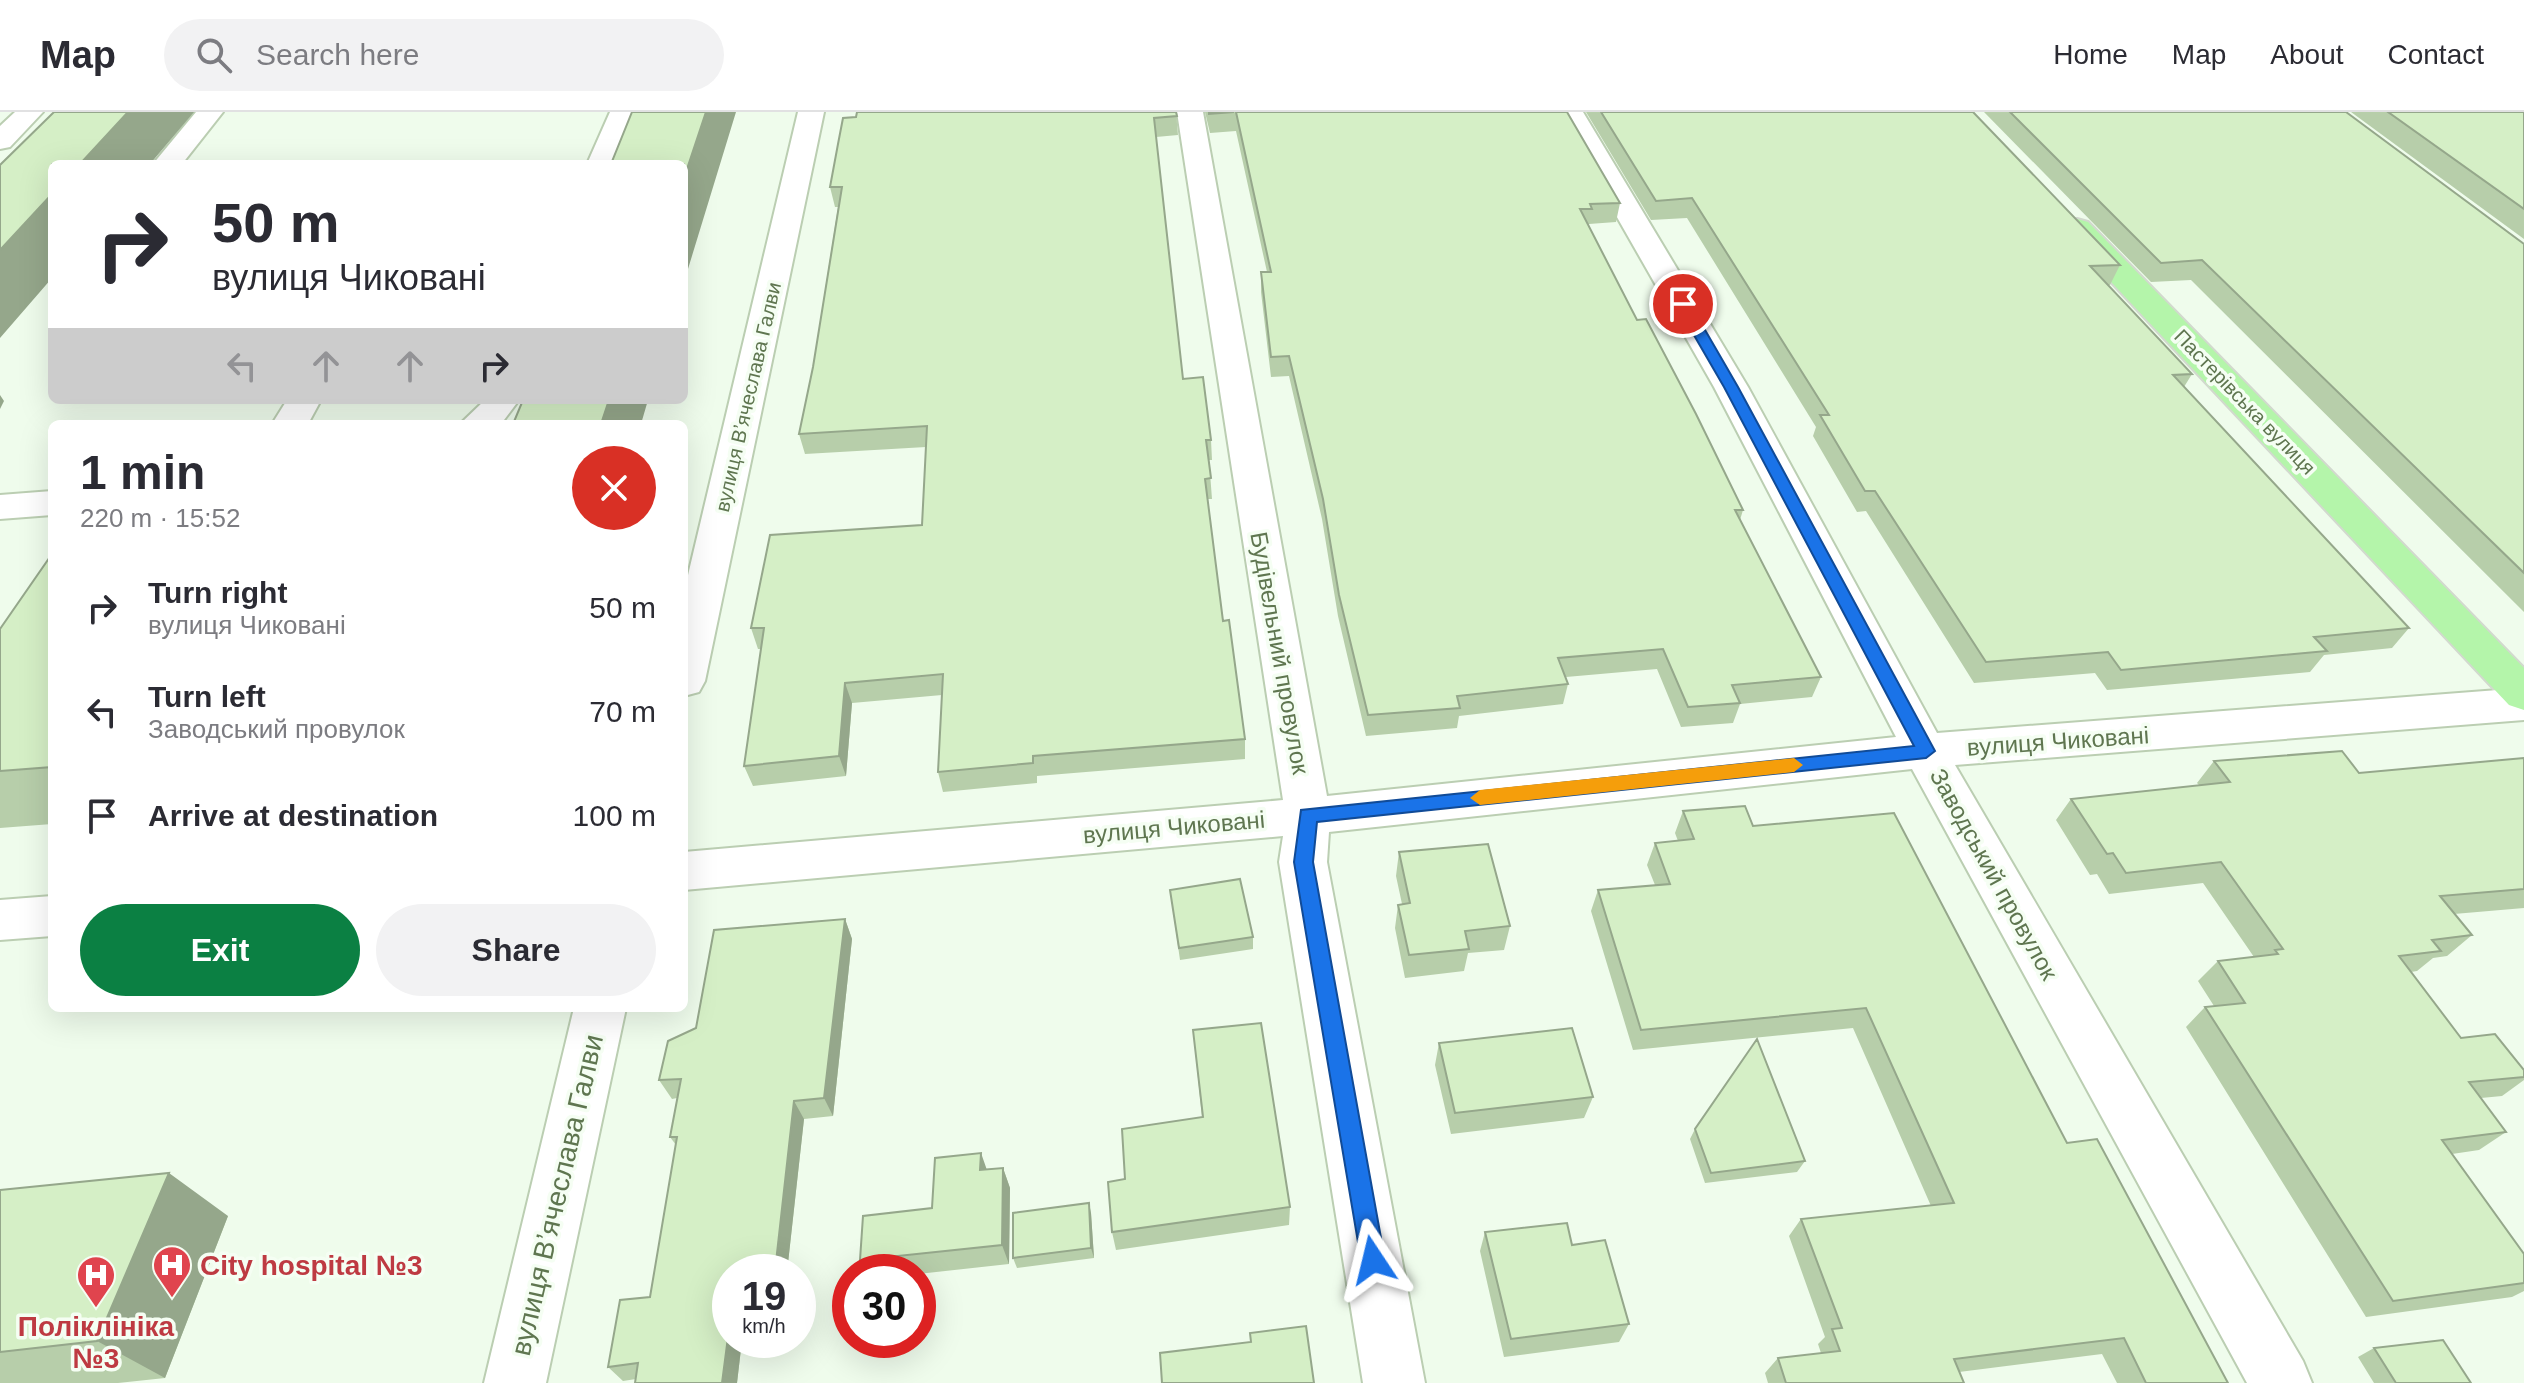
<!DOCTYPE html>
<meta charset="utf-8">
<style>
:root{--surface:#fff;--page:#f2f2f3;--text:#2b2b33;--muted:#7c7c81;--line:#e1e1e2;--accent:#0b8043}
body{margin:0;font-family:Helvetica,sans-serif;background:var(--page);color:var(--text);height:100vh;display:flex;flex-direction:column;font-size:30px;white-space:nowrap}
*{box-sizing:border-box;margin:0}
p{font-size:26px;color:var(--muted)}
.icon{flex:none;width:44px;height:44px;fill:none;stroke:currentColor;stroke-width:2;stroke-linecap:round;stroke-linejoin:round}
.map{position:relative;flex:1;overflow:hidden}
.sheet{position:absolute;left:48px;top:308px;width:640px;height:592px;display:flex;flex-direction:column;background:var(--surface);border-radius:12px;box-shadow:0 8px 32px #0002}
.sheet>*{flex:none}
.top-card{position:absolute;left:48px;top:48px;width:640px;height:244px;border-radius:12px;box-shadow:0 8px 32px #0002;background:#fff;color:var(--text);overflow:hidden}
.speed{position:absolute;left:712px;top:1142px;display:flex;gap:16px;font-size:40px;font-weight:700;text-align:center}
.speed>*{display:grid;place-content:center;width:104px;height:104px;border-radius:50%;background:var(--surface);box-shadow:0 8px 32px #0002;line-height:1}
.speed small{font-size:20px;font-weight:400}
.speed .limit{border:12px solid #d22;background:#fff;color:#111}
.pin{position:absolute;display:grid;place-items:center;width:68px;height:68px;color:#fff;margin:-34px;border:4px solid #fff;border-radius:50%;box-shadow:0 2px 8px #0007}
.me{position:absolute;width:88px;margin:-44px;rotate:350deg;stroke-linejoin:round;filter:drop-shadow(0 0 6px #0008)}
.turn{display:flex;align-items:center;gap:28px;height:168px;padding:0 32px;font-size:36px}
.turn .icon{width:104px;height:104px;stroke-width:2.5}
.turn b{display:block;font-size:56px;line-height:68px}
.lanes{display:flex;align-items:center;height:76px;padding:0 32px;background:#0003;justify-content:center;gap:40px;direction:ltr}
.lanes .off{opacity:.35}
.round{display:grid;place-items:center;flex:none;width:84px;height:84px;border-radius:42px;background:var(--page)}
.headline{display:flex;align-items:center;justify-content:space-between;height:136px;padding:0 32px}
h1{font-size:48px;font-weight:700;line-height:60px}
.button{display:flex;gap:16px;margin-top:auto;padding:16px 32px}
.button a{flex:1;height:92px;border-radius:48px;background:var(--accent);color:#fff;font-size:32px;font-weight:700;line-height:92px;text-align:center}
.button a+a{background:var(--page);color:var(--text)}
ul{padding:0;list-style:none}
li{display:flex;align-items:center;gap:24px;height:104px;padding:0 32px}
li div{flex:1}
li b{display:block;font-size:30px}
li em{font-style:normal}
header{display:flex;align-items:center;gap:48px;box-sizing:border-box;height:112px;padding:0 40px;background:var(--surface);border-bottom:2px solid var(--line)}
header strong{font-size:38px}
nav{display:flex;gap:44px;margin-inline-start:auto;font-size:28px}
.search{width:560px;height:72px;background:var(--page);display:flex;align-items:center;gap:20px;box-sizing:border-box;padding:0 28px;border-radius:44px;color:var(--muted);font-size:30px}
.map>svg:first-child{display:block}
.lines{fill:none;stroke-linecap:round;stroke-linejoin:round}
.minor-casing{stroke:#bbceb2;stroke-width:4}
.major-casing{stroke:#d2d9ce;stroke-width:4}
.minor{fill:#fff;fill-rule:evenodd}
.major{fill:#b4f5aa;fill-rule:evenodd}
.wall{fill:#b7ceaa}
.shaded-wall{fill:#95a78b}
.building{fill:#d5efc6;stroke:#95a78b;stroke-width:2}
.route{fill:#1a73e8;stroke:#114b97;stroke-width:2}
.slow{fill:#f59e0b}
.labels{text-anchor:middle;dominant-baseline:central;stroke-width:7;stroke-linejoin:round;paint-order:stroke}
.far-street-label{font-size:20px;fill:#5f7650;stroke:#f5fef3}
.street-label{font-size:24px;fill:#5f7650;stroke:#f5fef3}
.near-street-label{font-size:28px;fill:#5f7650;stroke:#f5fef3}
.near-health-label{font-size:28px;font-weight:bold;fill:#be3a42;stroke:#f5fef3;text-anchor:start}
</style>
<header>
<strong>Map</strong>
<div class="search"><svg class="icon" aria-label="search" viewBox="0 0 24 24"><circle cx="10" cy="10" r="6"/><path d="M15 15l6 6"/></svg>Search here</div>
<nav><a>Home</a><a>Map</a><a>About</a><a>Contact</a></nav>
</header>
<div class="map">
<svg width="2524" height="1271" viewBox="0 0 2524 1271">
<rect width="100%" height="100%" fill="#effcec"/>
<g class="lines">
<g class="minor-casing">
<path id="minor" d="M15 0H43L10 35 0 37V14Z
M196 0H223L182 52H153Z
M610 0H636L615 52H587Z
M798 0H824L705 569 699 580 684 584V480Z
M1177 0H1203L1327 684 1896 625 1714 275 1557 0H1583L1748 275 1937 621 2524 576V608L1955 653 2303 1249 2312 1271H2247L1912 657 1329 720 1327 750 1425 1271H1363L1279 750 1283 724 684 778V740L1283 688Z
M287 288H321L308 312H272Z
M485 288H519L501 312H460Z
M52 379V403L0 407V383Z
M52 784V824L0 828V788Z
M574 896H626L546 1271H484Z"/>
</g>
<g class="major-casing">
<path id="major" d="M2077 107 2088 110 2524 556V598L2509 593 2066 122 2062 116 2066 110Z"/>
</g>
<use href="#minor" class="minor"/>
<use href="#major" class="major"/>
</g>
<path class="wall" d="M1176 0 1178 23 1156 25 1183 267 1211 328 1212 348H1209L1212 387H1207L1223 509 1245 627V647L1037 664V671L943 680 938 660 942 583 852 591 846 664 753 674 744 654 761 537H758L751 516 922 413 926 335 805 342 799 322 813 255 838 95H835L830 75Z
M1205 0H1567L1620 91 1616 110 1589 112V114L1637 208 1743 398 1740 408 1821 565 1812 585 1740 592 1733 611 1681 615 1657 557 1566 565 1568 572 1563 592 1459 604 1457 616 1366 624 1338 504 1322 407 1289 264 1271 265 1261 180V160H1267L1236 19 1210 21Z
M1586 0H1973L2120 153 2110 173H2108L2192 262 2184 275 2409 516 2392 536 2324 543 2310 560 2107 578 2095 561 1974 571 1866 399 1857 400 1813 324 1816 315 1687 106 1651 108Z
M1984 0H2346L2524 132V500L2191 168 2151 170Z
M2351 0H2524V127Z
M52 442V712L0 716V517Z
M2524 646V796L2454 802 2472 823 2447 844 2433 846 2417 859 2411 860 2461 926 2524 958V968L2502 984 2481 986 2506 1020 2479 1038 2452 1042 2524 1142V1179L2512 1185 2366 1205 2186 915 2205 895 2214 894 2198 869 2218 849 2254 845 2203 771 2109 782 2097 762 2090 763 2056 708 2071 687 2199 673 2197 671 2214 649 2359 661Z
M1683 699 1753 714 2067 1031 2228 1271H2117L2102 1242 1959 1260 1964 1271H1768L1765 1261 1778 1246 1821 1241 1818 1232 1825 1225 1789 1124 1801 1107 1931 1094 1853 916 1633 938 1591 799 1598 778 1655 773 1647 753 1655 731 1678 729 1675 721Z
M1399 740 1510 814 1504 838 1468 841 1464 859 1405 866 1395 816 1398 793 1402 792 1396 764Z
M1170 778 1253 825V837L1180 848Z
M845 807 852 827 833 1004 804 1007 787 1160H730V1228H742L737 1271H635L636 1267 623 1269 608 1255 650 1185 676 1033 670 1025 677 986 672 987 659 968 696 916Z
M1193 918 1290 1095 1289 1113 1116 1138 1112 1120 1125 1067 1202 1005Z
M1439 931 1593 985 1584 1006 1451 1022 1435 953Z
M1695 1017 1805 1049 1797 1060 1705 1071 1690 1027Z
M1003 1056 1010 1076 1009 1152 918 1162V1160H866L860 1148 987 1057Z
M0 1078 228 1104 165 1266 118 1271H0Z
M1091 1101 1094 1146 1017 1156 1013 1146Z
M1485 1120 1572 1133 1629 1212 1619 1230 1504 1245 1480 1139Z
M2374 1236 2471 1271H2374L2358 1245Z"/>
<path class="shaded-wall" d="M128 0H194L150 52H80Z
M706 0H736L684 170V66Z
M52 82V166L0 226V138Z
M0 283 4 289 0 297Z
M609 288H648L641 312H601Z
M845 571 852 591 846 664 839 644Z
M845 807 852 827 833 1004 824 986Z
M794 989 804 1007 787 1160H776L775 1159Z
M981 1041 988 1061 980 1058Z
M1003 1056 1010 1076 1009 1152 1002 1133Z
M169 1061 228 1104 165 1266 97 1229Z
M1089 1091 1091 1101 1094 1146 1091 1136Z
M730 1210V1228H742L737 1271H722Z"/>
<path class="building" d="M54 0H128L80 52H52V82L0 138V53Z
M632 0H706L684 66V52H611Z
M857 0H1176L1177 4 1154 6 1183 267 1203 265 1211 328H1206L1211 366 1205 367 1223 509 1229 508 1245 627 1033 644V651L938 660 943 562 845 571 839 644 744 654 764 516H751L770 423 922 413 927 314 799 322 813 255 842 75H830L838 32 843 6 856 5Z
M1209 0H1234L1209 2Z
M1236 0H1567L1620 91 1590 92 1592 97H1580L1637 208 1646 207 1696 302 1743 398H1735L1821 565 1732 573 1740 591 1688 595 1663 537 1558 546 1568 572 1457 584 1460 596 1368 603 1339 483 1323 387 1289 244 1271 245 1261 160H1271Z
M1601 0H1973L2120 153 2090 154 2192 262 2173 263 2409 516 2314 525 2327 539 2121 558 2108 540 1986 550 1875 379H1865L1820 303H1829L1692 86 1656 89Z
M2010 0H2346L2524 132V461L2202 148 2161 151Z
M2388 0H2524V97Z
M523 288H609L601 312H513Z
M52 442V655L0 659V517Z
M2342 639 2359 661 2524 646V777L2440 784 2472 823 2432 828 2441 839 2399 844 2461 926 2495 922 2524 958V965L2469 970 2506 1020 2442 1028 2524 1142V1171L2393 1189 2205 895 2245 891 2218 849 2278 842 2275 838 2283 837 2221 750 2126 761 2113 741 2107 742 2071 687 2230 670 2214 649Z
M1745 694 1753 714 1894 701 2067 1031 2097 1027 2228 1271H2146L2124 1226 1954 1247 1964 1271H1786L1778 1246 1840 1239 1832 1217 1842 1216 1801 1107 1954 1091 1866 896 1641 918 1598 778 1670 772 1655 731 1694 727 1683 699Z
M1488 732 1510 814 1465 819 1469 837 1409 843 1398 793 1410 791 1399 740Z
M1240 767 1253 825 1179 836 1170 778Z
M845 807 824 986 794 989 775 1159 730 1160V1210L722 1271H635L638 1251 608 1255 620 1188 650 1185 677 1025H670L681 967 659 968 668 929 696 916 714 818Z
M1261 911 1290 1095 1112 1120 1108 1070 1125 1067 1122 1017 1203 1005 1193 918Z
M1572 916 1593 985 1455 1001 1439 931Z
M1757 927 1805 1049 1711 1061 1695 1017Z
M981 1041 980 1058 1003 1056 1002 1133 860 1148 863 1104 932 1096 935 1046Z
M169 1061 97 1229 0 1240V1078Z
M1089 1091 1091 1136 1013 1146V1101Z
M1567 1111 1572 1133 1605 1128 1629 1212 1511 1227 1485 1120Z
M1306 1214 1314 1271H1162L1160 1241 1251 1230 1250 1221Z
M2443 1228 2471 1271H2396L2374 1236Z"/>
<path class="route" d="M1683 188 1690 192 1738 275 1935 639 1926 646 1317 710 1313 750 1385 1148 1381 1157 1373 1160 1364 1157 1361 1148 1294 750 1301 698 1914 634 1724 275 1676 192Z"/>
<path class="slow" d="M1794 646 1803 653 1794 660 1480 693 1470 686 1480 678Z"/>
<defs>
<g id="hospital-pin" transform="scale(2)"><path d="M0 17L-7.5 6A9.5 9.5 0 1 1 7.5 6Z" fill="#e0444e" stroke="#f5fef3"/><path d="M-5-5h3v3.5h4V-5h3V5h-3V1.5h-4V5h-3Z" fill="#fff"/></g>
</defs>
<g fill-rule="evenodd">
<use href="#hospital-pin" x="172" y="1153"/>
<use href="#hospital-pin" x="96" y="1163"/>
</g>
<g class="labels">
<g class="far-street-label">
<text transform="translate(748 285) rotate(-77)">вулиця Вʼячеслава Галви</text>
<text transform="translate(2245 290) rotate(46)">Пастерівська вулиця</text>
</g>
<g class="street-label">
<text transform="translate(1280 541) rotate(80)">Будівельний провулок</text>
<text transform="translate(2058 629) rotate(-4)">вулиця Чиковані</text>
<text transform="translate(1174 715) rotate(-5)">вулиця Чиковані</text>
<text transform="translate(1994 762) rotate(61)">Заводський провулок</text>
</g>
<g class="near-street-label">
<text transform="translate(557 1083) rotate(-77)">вулиця Вʼячеслава Галви</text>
</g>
<g class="near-health-label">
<text x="200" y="1153">City hospital №3</text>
<text x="96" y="1214" text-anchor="middle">Поліклініка<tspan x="96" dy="32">№3</tspan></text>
</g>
</g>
</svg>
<div class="speed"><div>19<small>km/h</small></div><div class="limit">30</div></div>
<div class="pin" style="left:1683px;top:192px;background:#d93025"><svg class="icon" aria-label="arrive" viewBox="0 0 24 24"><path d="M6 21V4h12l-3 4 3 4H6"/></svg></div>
<svg class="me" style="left:1373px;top:1148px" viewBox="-20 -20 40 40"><path d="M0-17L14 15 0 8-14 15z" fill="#1a73e8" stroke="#fff" stroke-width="4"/></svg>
<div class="top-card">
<div class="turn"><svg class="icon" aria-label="right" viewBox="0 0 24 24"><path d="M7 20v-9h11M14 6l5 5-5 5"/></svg><div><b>50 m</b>вулиця Чиковані</div></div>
<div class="lanes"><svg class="icon off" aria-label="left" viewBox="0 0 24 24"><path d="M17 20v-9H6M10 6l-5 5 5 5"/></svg><svg class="icon off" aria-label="ahead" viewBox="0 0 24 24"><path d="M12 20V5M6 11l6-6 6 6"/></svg><svg class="icon off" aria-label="ahead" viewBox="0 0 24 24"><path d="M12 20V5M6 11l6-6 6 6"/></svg><svg class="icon" aria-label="right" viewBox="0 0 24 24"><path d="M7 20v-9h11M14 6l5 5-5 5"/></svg></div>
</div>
<section class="sheet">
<div class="headline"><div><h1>1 min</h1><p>220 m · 15:52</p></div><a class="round" style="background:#d93025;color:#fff"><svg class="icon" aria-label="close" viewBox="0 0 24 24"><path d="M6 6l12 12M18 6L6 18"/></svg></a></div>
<ul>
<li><svg class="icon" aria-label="right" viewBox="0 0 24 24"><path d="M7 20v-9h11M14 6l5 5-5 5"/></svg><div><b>Turn right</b><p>вулиця Чиковані</p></div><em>50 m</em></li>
<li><svg class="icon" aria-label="left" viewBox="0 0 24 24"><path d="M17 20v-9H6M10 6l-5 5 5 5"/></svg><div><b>Turn left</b><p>Заводський провулок</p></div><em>70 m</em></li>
<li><svg class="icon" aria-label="arrive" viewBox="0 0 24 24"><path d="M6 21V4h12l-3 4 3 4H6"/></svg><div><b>Arrive at destination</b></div><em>100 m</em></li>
</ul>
<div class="button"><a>Exit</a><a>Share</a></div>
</section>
</div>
